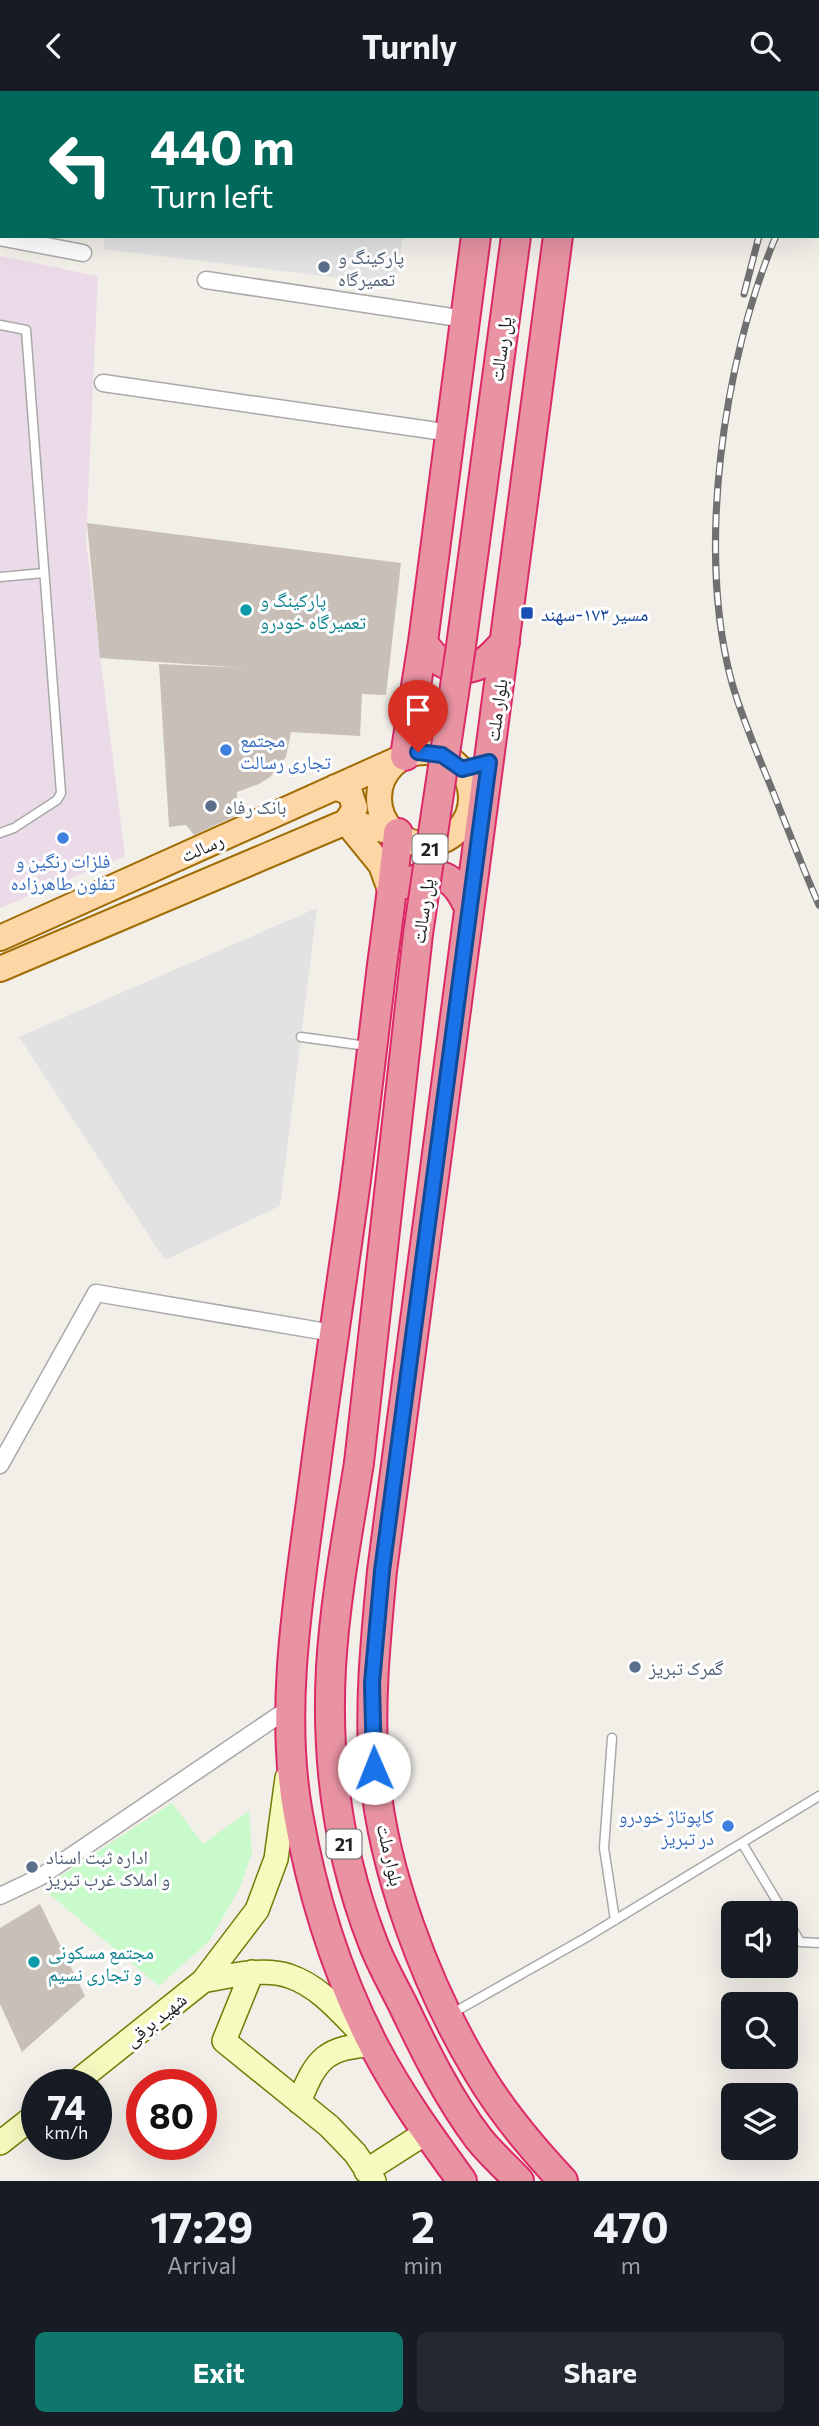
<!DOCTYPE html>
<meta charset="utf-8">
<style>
:root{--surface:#171b24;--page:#242831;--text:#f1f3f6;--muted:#9ea1a6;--accent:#0f766e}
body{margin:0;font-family:Commissioner,"Noto Naskh Arabic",sans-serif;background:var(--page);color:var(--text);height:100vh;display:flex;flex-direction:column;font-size:26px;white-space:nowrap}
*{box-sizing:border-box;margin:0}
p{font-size:23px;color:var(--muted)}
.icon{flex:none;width:38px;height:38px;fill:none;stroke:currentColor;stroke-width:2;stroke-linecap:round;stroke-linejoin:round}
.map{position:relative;height:2090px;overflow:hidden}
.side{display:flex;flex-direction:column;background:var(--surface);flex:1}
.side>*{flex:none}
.hud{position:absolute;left:0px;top:0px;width:819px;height:147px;box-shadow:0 7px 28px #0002;background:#00695c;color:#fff;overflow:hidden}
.buttons{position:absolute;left:721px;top:1810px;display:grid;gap:14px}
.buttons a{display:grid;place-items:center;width:77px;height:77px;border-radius:10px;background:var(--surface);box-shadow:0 7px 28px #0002;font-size:35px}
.speed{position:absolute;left:21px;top:1978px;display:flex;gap:14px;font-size:35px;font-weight:700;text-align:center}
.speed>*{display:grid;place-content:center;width:91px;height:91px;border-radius:50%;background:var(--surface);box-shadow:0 7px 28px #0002;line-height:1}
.speed small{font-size:18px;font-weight:400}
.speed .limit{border:10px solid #d22;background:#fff;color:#111}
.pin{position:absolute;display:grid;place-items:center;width:60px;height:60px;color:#fff;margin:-72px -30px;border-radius:50% 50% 50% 0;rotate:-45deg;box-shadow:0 0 7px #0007}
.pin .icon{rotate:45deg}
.me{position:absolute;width:77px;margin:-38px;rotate:359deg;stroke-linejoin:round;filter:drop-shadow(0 0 5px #0008)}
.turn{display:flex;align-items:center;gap:24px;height:147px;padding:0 35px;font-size:32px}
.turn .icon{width:91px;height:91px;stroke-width:2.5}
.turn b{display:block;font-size:49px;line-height:60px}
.eta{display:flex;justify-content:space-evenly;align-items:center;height:119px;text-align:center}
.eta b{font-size:42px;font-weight:700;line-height:49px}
.primary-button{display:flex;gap:14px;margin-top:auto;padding:14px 35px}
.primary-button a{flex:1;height:80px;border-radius:10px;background:var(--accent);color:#fff;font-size:28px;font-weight:700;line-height:80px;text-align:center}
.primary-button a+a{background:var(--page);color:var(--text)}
header{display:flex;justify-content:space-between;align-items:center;height:91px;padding:0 35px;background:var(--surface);font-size:32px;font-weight:700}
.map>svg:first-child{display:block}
.industrial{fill:#ebdbe8}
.park{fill:#c8facc}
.parking{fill:#e2e2e2}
.building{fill:#c7bfb8}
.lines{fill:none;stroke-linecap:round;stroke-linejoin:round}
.lane-casing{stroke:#a9a9a9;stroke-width:11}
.street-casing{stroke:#a9a9a9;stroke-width:19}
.secondary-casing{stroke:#707d05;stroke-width:26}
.primary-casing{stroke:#a06b00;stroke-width:28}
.highway-casing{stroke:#dc2a67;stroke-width:32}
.lane{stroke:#fff;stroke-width:8}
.street{stroke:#fff;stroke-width:16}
.secondary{stroke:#f7fabf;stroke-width:23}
.primary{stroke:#fcd6a4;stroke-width:24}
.highway{stroke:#e892a2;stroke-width:28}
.rail-casing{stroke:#707070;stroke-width:7}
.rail{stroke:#fff;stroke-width:4.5;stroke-dasharray:13;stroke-linecap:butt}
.highway-bridge-casing{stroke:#dc2a67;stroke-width:32;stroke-linecap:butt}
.highway-bridge{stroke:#e892a2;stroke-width:28}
.route-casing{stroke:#114b97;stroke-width:18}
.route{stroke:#1a73e8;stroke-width:12}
.service-dot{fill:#5c6f8a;stroke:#fff;stroke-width:2.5}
.culture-dot{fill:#0f9aa8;stroke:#fff;stroke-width:2.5}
.transit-dot{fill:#1a4fb4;stroke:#fff;stroke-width:2.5}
.shop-dot{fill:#3f7fe0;stroke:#fff;stroke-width:2.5}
.labels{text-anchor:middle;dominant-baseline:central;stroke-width:6;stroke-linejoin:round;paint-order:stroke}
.shield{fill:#fff;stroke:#646464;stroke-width:2}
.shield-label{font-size:18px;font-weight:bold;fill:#222}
.service-label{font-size:19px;fill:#4e5e75;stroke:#fff;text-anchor:start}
.street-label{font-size:19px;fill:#222;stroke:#fff}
.culture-label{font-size:19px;fill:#0d838f;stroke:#fff;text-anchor:start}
.transit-label{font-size:19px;fill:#164399;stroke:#fff;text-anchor:start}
.shop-label{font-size:19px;fill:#366cbe;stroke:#fff;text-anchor:start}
</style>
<header><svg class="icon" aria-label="back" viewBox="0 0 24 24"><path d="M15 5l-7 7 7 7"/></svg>Turnly<svg class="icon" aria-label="search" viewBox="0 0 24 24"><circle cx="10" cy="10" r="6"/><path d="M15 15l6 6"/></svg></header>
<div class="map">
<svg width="819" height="2090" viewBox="0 0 819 2090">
<rect width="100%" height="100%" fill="#f2efe9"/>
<path class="industrial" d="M0 165 98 185 86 450 125 765 0 817Z"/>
<path class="park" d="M172 1712 203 1753 249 1720 252 1762 240 1796 210 1849 159 1895 42 1797Z"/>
<path class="parking" d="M123 0H421L123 2Z
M105 145H403L396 194 103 158Z
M317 817 280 1115 165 1169 19 946Z"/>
<path class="building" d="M87 432 401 472 386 604 362 603 360 645 291 641 286 666 270 686 259 693 237 701V724L194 744 186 734 169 736 159 573 246 577 100 567Z
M40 1813 85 1905 22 1961 0 1913V1837Z"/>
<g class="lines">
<g class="lane-casing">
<path id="lane" d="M0 234 26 239 61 702 57 709 14 737 0 742
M0 486 44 482
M301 946 367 955
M612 1647 604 1757 615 1829
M742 1752 784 1822
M786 1826 800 1851 819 1852
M451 1923 587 1846 819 1705"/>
</g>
<g class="street-casing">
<path id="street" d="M425 0 436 2
M0 146 83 162
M206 189 465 228
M103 292 451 342
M0 1374 96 1202 333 1242
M0 1805 40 1786 291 1616"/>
</g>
<g class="secondary-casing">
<path id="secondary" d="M97 2 98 0
M0 58 2 59
M287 1687 276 1768 257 1819 203 1890C228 1885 265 1876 289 1885 320 1895 343 1924 365 1946
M252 1881 224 1950 329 2035 355 2062 374 2090
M74 1993 203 1890
M299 2011C316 1968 326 1955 374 1954
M0 2052 37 2023
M366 2080 427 2041"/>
</g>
<g class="primary-casing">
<path id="primary" d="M379 707a46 46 0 1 1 92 0a46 46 0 1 1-92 0Z
M335 696 350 702 355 717 346 731 381 774 392 804
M0 847 405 665
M0 878 346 731 398 742"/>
</g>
<g class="highway-casing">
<path id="highway" d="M495 2V0
M535 2V0
M577 2V0
M558 145 382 1480C376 1546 369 1611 374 1676 381 1776 426 1895 478 1981 501 2020 532 2057 563 2090
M423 551C436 574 461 585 484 571 492 566 499 557 505 551
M405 665 423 551 476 145
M398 742C394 787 388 830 382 874 373 951 364 1028 354 1104 341 1196 327 1289 315 1381 301 1491 278 1613 298 1723 312 1803 337 1883 374 1955 399 2003 430 2046 462 2090
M406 793C438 775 455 785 469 817
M359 1372C348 1440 335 1508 331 1576 326 1670 339 1765 373 1852 381 1873 393 1894 403 1914 425 1960 448 2007 479 2048 491 2063 506 2076 519 2090"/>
</g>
<use href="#lane" class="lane"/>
<use href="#street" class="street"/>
<use href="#secondary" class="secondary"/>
<use href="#primary" class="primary"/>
<use href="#highway" class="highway"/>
<g class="rail-casing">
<path id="rail" d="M784 2V0
M800 2V0
M817 62 819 59
M776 145C723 270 696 460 732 592 742 627 757 662 771 696 787 736 802 775 819 814
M744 203 759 145"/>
</g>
<use href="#rail" class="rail"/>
<g class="highway-bridge-casing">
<path id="highway-bridge" d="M359 1372 418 843 461 555 516 145"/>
</g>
<use href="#highway-bridge" class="highway-bridge"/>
</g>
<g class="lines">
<g class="route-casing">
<path id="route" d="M374 1677 372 1592 382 1480 489 671 462 678 442 664 418 661"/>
</g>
<use href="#route" class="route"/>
</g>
<g class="service-dot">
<circle cx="324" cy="176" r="7"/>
<circle cx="211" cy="715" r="7"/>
<circle cx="635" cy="1576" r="7"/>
<circle cx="32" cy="1776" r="7"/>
</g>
<g class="culture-dot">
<circle cx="246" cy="519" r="7"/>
<circle cx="34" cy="1871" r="7"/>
</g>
<rect class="transit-dot" x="520" y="515" width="14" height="14" rx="3.5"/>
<g class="shop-dot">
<circle cx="226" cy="659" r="7"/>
<circle cx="63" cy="747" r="7"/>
<circle cx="728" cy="1735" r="7"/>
</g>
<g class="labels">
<g class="shield">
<rect x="412.5" y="743.5" width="35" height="29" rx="5"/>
<rect x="326.5" y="1738.5" width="35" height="29" rx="5"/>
</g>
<g class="shield-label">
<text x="430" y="758">21</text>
<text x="344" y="1753">21</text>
</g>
<g class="service-label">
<text x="338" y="165">پارکینگ و<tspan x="338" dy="22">تعمیرگاه</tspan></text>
<text x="225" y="715">بانک رفاه</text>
<text x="649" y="1576">گمرک تبریز</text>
<text x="46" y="1765">اداره ثبت اسناد<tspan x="46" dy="22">و املاک غرب تبریز</tspan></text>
</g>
<g class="street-label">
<text transform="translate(500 258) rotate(-82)">پل رسالت</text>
<text transform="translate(496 619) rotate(-82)">بلوار ملت</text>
<text transform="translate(202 756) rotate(-24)">رسالت</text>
<text transform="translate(422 820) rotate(-82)">پل رسالت</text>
<text transform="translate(391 1764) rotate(77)">بلوار ملت</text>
<text transform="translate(155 1928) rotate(-39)">شهید برقی</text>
</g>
<g class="culture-label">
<text x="260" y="508">پارکینگ و<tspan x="260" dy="22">تعمیرگاه خودرو</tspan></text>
<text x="48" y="1860">مجتمع مسکونى<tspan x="48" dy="22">و تجارى نسیم</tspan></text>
</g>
<g class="transit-label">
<text x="541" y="522">مسیر ۱۷۳-سهند</text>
</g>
<g class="shop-label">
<text x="240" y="648">مجتمع<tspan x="240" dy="22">تجاری رسالت</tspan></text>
<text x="63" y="769" text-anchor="middle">فلزات رنگین و<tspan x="63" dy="22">تفلون طاهرزاده</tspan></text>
<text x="714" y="1724" text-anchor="end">کاپوتاژ خودرو<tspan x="714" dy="22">در تبریز</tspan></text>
</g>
</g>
</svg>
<div class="buttons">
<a><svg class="icon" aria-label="sound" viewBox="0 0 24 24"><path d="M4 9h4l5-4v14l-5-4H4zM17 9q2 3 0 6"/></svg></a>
<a><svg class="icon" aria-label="search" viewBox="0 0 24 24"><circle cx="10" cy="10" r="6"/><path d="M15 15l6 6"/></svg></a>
<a><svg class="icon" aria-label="layers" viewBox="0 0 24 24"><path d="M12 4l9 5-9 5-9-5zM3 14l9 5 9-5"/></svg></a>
</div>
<div class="speed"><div>74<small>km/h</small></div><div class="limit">80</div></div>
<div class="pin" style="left:418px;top:661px;background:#d93025"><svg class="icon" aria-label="arrive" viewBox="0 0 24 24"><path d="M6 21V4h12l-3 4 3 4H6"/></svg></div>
<svg class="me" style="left:374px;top:1677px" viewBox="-20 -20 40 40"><circle r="19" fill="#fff"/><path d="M0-13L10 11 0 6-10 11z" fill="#1a73e8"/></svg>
<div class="hud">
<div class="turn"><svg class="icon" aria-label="left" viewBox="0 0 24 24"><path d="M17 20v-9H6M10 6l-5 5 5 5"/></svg><div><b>440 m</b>Turn left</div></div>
</div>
</div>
<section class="side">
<div class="eta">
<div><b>17:29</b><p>Arrival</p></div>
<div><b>2</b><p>min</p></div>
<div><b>470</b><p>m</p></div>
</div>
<div class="primary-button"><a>Exit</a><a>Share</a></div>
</section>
